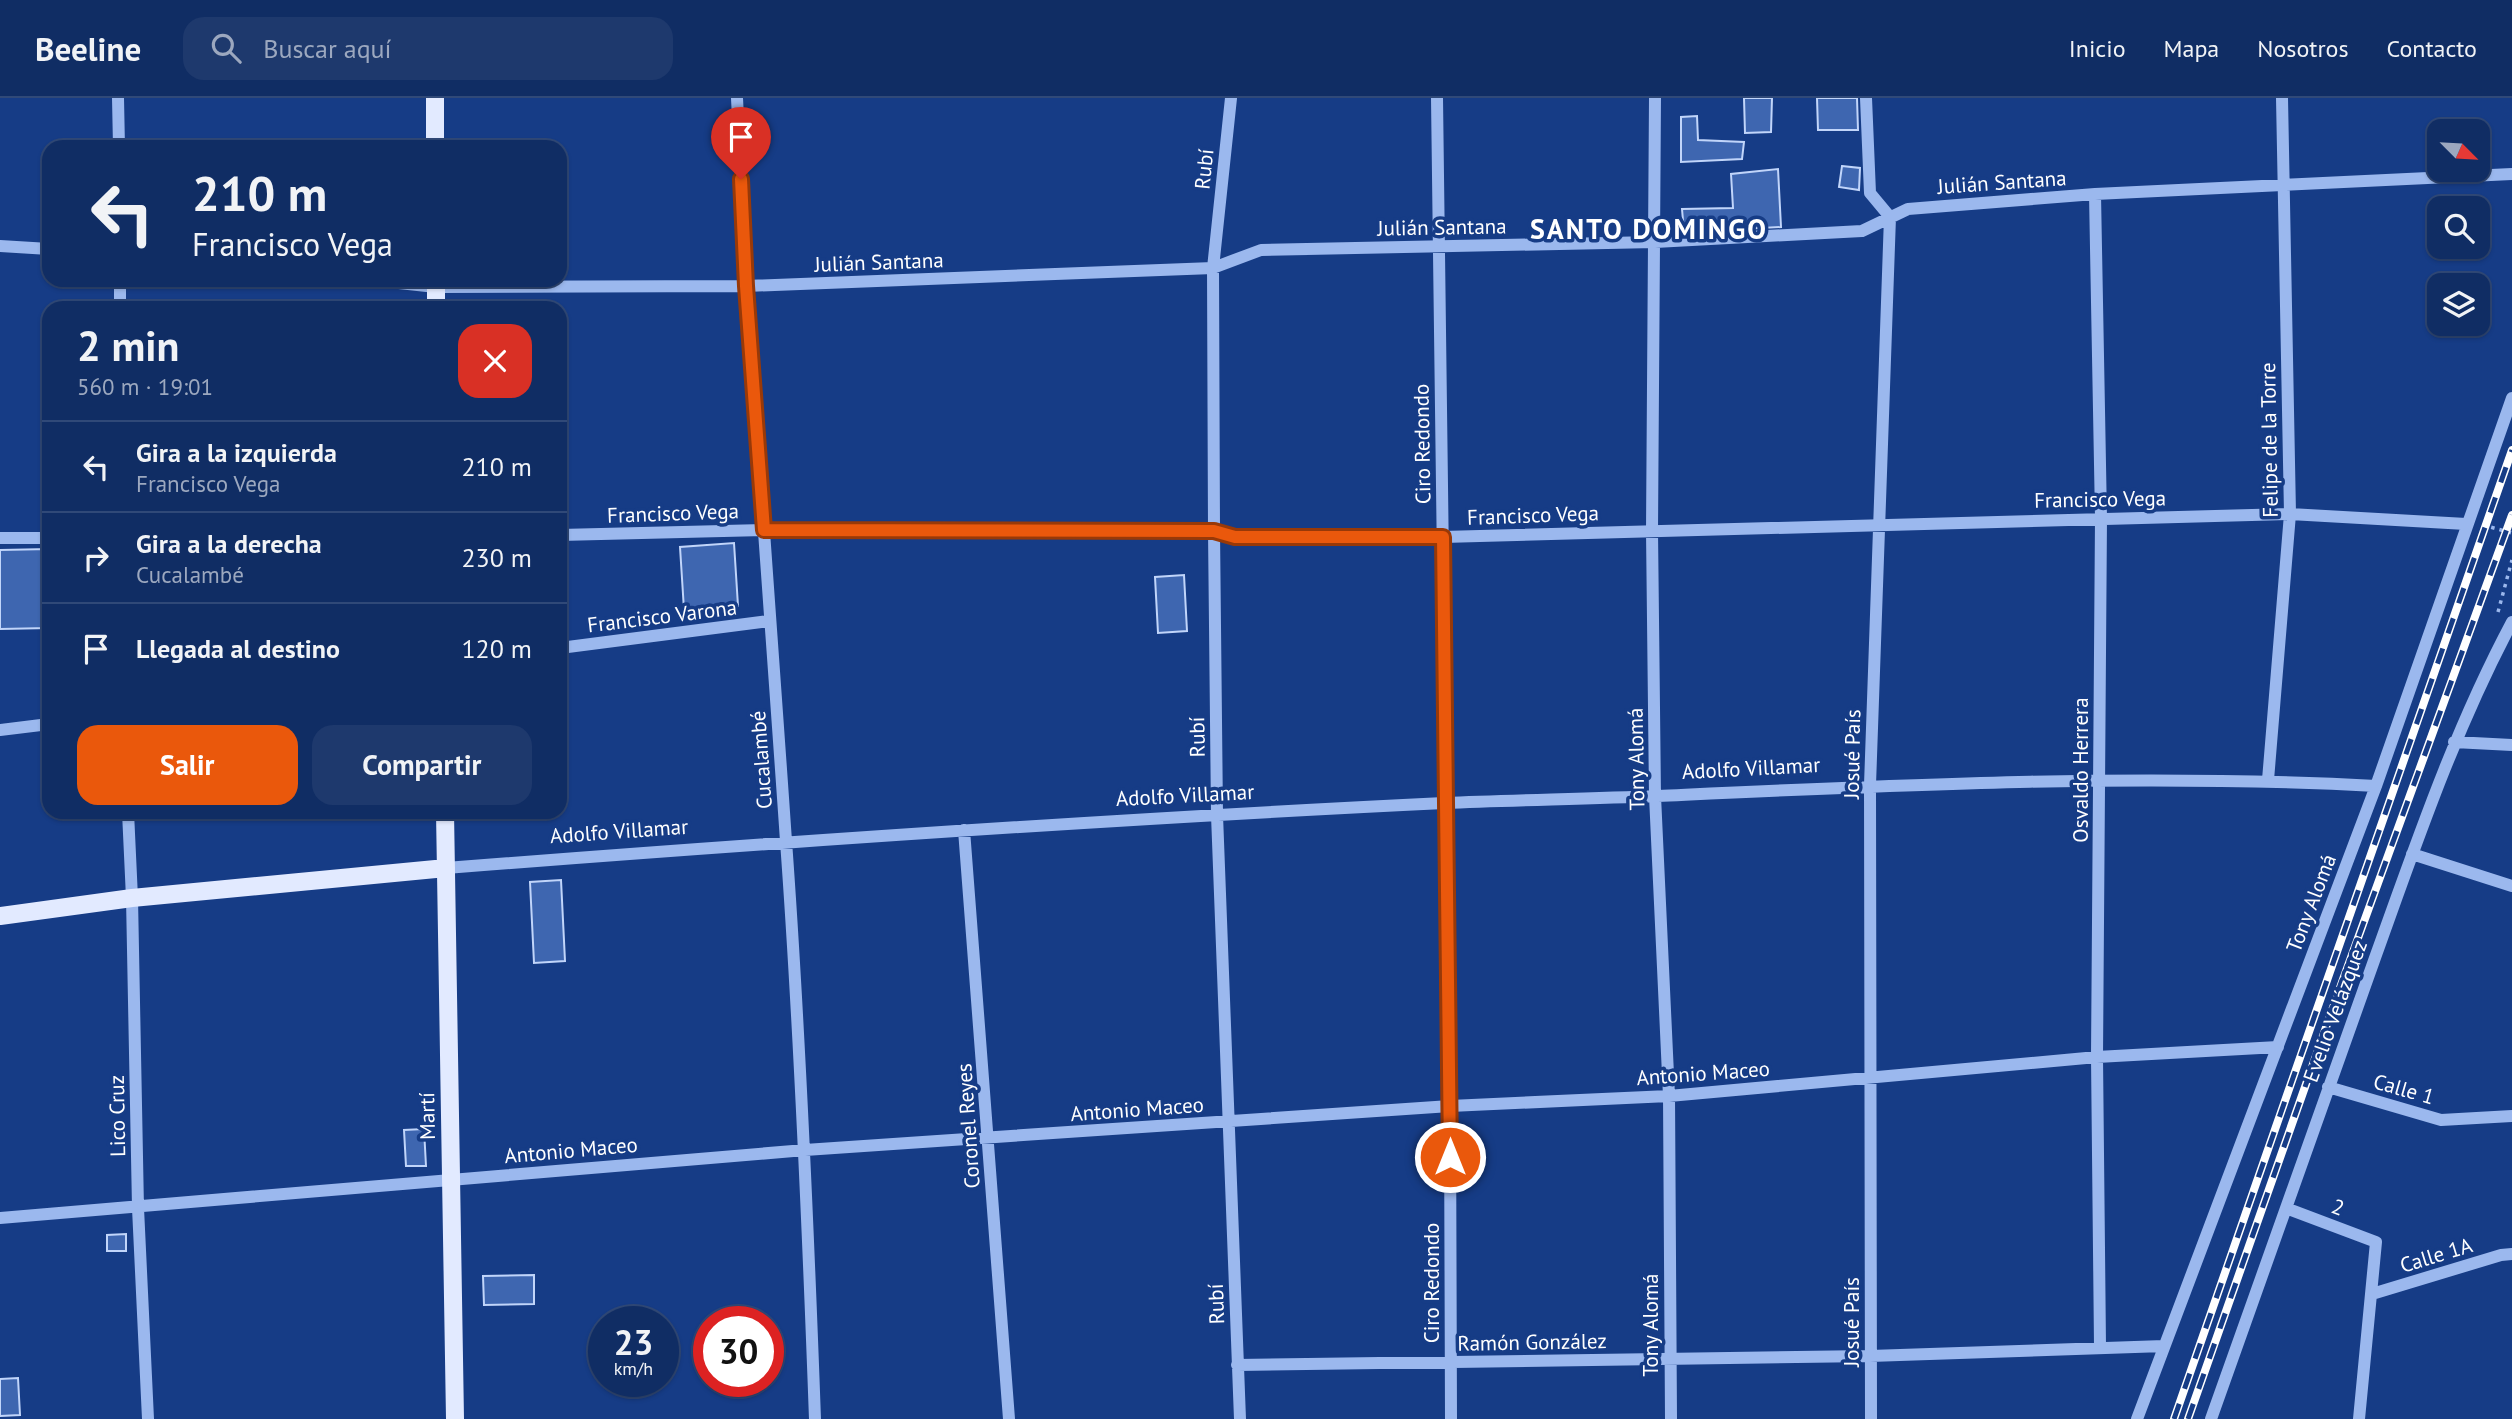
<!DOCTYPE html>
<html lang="es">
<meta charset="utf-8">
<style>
:root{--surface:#102d64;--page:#1e396d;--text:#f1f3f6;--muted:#9ca8bf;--line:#304978;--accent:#ea580c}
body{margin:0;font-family:"PT Sans",sans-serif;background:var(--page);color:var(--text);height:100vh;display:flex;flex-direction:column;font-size:26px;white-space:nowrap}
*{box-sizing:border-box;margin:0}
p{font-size:23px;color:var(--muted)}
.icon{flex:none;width:38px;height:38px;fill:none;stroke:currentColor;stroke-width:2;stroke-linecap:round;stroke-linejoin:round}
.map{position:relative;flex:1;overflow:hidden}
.drawer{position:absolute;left:42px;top:203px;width:525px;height:518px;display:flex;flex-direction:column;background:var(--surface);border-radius:21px;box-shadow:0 2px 5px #0004,0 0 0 2px var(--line)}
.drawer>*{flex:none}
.top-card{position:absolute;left:42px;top:42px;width:525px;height:147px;border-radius:21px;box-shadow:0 2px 5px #0004,0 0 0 2px var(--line);background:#102d64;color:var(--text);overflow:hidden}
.needle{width:46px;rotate:114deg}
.tools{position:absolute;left:2427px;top:21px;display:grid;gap:14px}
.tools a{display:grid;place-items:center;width:63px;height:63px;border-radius:14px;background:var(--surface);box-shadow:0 2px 5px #0004,0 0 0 2px var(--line);font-size:35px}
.speed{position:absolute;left:588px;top:1208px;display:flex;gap:14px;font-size:35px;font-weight:700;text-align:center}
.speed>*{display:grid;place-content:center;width:91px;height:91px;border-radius:50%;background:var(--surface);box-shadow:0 2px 5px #0004,0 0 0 2px var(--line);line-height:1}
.speed small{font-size:18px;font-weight:400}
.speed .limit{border:10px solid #d22;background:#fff;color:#111}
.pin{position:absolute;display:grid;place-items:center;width:60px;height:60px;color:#fff;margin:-72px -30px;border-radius:50% 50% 50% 0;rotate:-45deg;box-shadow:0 0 7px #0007}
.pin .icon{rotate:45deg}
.me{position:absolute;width:77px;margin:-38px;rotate:0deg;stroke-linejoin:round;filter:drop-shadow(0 0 5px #0008)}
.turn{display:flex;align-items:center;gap:24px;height:147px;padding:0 35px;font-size:32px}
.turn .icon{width:91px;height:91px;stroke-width:2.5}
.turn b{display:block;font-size:49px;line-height:60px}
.round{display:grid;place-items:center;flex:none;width:74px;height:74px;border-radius:21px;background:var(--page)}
.overview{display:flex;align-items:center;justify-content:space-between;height:119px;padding:0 35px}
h1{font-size:42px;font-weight:600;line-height:52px}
.button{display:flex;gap:14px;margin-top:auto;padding:14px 35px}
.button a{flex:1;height:80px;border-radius:21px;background:var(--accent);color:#fff;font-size:28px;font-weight:600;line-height:80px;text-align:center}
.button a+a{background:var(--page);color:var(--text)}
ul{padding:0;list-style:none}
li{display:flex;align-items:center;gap:21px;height:91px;padding:0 35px;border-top:2px solid var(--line)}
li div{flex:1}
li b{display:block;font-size:26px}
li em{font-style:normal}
header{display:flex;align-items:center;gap:42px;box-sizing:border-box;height:98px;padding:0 35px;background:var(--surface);border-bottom:2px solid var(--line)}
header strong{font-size:33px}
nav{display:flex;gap:38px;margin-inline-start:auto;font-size:24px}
.search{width:490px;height:63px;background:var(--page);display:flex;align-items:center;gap:18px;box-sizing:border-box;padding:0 24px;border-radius:21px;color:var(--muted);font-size:26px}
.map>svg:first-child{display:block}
.building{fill:#3e66b0;stroke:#c1d5fa;stroke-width:2}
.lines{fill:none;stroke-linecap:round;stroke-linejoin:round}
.path{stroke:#9bb8ee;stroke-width:3.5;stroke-dasharray:3.5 5;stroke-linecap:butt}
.minor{stroke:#9bb8ee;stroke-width:12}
.major{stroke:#e2eaff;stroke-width:18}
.rail-casing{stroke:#fff;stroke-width:8}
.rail{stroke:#163c86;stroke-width:5;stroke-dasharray:16;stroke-linecap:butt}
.route-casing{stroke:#983908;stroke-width:18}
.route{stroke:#ea580c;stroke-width:12}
.labels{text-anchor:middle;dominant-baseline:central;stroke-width:7;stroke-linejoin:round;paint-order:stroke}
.street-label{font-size:21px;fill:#fff;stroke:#163c86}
.district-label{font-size:28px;font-weight:bold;letter-spacing:2px;fill:#fff;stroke:#163c86}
</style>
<header>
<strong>Beeline</strong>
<div class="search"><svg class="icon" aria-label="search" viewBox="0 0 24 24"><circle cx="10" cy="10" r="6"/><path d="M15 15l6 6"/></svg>Buscar aquí</div>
<nav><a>Inicio</a><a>Mapa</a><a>Nosotros</a><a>Contacto</a></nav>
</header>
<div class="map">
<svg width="2512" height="1321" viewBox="0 0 2512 1321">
<rect width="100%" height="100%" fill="#163c86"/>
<path class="building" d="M1744 0H1772L1771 34 1745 35Z
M1817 0H1857L1858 32H1818Z
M1697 18 1698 42 1744 44 1742 61 1681 64V19Z
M1842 68 1860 70 1859 92 1839 89Z
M1778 71 1781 129 1684 134 1682 111 1733 110 1731 76Z
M734 445 738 508 684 512 680 449Z
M49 451V530L0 531V452Z
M1184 477 1187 533 1158 535 1155 479Z
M561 782 565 863 534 865 530 784Z
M424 1031 426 1068H406L404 1032Z
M126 1136V1153H107V1137Z
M534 1177V1206L484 1207 483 1178Z
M18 1280 20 1317 0 1318V1281Z"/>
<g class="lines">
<path class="path" d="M2483 427 2512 435
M2498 514 2512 462"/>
<path class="minor" d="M118 0 119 49
M737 0C749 248 769 495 786 743 800 936 808 1128 815 1321
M1231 0 1213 170 1214 433 1217 717 1240 1321
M1437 0 1450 1008 1451 1321
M1655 0 1652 433 1655 698 1669 998 1671 1321
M1866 0 1870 95 1890 119 1870 687 1871 1321
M2095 96 2101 420 2097 959 2100 1248
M0 148 49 151
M371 182 436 189 746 188 1213 170 1261 152 1655 144 1862 133 1908 111 2095 96 2512 76
M120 210V182
M560 437 764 432 1214 433 1235 439H1443L2290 416 2466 426
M0 440H49
M560 550 769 523
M0 632 49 626
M2454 644 2512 647
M2268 682 2290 416 2282 0
M128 714 132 800 138 1110 148 1321
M964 732 1009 1321
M2412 756 2512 788
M446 770C778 744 1111 721 1444 705 1515 702 1586 701 1658 698 1897 687 2136 675 2376 688
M2328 989 2441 1022 2512 1018
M2286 1110 2376 1144 2359 1321
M0 1120 805 1052 1450 1008 1669 998 2097 959 2278 949
M2372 1196 2501 1157 2512 1156
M1237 1267 1870 1258 2164 1248
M2137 1321 2376 688 2512 300
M2211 1321C2266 1166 2320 1011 2376 857 2417 743 2455 631 2512 524"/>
<path class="major" d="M435 0V49
M436 182V210
M445 714 455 1321
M0 818 132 800 446 770"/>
<g class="rail-casing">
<path id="rail" d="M2174 1321 2512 352
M2188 1321 2342 884 2512 417"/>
</g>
<use href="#rail" class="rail"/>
</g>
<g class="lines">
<g class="route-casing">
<path id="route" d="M741 81 746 188 764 432 1214 433 1235 439H1443L1450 1059"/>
</g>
<use href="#route" class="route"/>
</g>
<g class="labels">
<g class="street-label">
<text transform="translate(1204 71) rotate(-84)">Rubí</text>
<text transform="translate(2002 84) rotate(-4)">Julián Santana</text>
<text transform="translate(1442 129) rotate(-1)">Julián Santana</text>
<text transform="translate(879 164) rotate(-2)">Julián Santana</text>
<text transform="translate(2269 342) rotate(-91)">Felipe de la Torre</text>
<text transform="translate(1422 346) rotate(-91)">Ciro Redondo</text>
<text transform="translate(2100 401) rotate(-1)">Francisco Vega</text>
<text transform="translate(673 415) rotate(-2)">Francisco Vega</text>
<text transform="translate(1533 417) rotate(-2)">Francisco Vega</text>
<text transform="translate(662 518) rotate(-7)">Francisco Varona</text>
<text transform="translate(1197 639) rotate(-91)">Rubí</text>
<text transform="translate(1852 656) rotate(-89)">Josué País</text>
<text transform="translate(1636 661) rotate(-91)">Tony Alomá</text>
<text transform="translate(761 662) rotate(-94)">Cucalambé</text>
<text transform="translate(1751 670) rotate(-3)">Adolfo Villamar</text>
<text transform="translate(2080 672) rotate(-90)">Osvaldo Herrera</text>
<text transform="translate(1185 697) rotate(-3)">Adolfo Villamar</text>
<text transform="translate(619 733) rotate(-4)">Adolfo Villamar</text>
<text transform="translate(2311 805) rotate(-69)">Tony Alomá</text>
<text transform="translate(2335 913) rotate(-70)">Evelio Velázquez</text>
<text transform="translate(1703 975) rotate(-4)">Antonio Maceo</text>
<text transform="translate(2404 991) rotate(16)">Calle 1</text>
<text transform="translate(1137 1011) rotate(-4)">Antonio Maceo</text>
<text transform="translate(117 1018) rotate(-91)">Lico Cruz</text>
<text transform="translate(427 1018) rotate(-91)">Martí</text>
<text transform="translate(968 1028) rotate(-94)">Coronel Reyes</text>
<text transform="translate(571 1052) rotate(-5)">Antonio Maceo</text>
<text transform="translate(2338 1109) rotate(21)">2</text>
<text transform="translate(2436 1157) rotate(-17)">Calle 1A</text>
<text transform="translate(1431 1185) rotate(-90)">Ciro Redondo</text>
<text transform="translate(1216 1206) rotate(-92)">Rubí</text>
<text transform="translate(1851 1224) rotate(-90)">Josué País</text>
<text transform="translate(1650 1227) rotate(-90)">Tony Alomá</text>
<text transform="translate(1532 1244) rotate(-1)">Ramón González</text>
</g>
<g class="district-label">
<text x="1649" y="130">SANTO DOMINGO</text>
</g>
</g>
</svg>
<div class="tools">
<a><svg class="needle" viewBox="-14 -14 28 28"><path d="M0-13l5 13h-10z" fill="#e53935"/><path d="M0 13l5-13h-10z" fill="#9ca8bf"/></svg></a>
<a><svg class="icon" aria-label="search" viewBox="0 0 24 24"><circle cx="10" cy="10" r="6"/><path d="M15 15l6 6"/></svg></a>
<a><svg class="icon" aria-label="layers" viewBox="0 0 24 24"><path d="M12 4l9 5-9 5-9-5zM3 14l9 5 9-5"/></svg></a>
</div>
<div class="speed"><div>23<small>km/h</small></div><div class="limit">30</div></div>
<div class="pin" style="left:741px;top:81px;background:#d93025"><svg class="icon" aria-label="arrive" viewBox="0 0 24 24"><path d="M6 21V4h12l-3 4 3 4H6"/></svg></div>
<svg class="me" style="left:1450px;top:1059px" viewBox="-20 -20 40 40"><circle r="17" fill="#ea580c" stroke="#fff" stroke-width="3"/><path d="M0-11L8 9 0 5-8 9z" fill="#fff"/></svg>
<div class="top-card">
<div class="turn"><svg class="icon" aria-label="left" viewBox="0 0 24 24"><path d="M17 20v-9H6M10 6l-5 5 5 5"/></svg><div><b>210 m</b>Francisco Vega</div></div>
</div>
<section class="drawer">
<div class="overview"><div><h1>2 min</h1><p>560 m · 19:01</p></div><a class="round" style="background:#d93025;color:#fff"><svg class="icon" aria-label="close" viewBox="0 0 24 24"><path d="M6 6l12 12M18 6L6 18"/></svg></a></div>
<ul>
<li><svg class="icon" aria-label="left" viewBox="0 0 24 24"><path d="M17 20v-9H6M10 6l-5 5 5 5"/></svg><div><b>Gira a la izquierda</b><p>Francisco Vega</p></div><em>210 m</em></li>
<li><svg class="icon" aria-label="right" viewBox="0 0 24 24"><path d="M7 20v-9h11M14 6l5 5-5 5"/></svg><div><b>Gira a la derecha</b><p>Cucalambé</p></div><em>230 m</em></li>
<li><svg class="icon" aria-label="arrive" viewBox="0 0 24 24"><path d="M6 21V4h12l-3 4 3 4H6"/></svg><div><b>Llegada al destino</b></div><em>120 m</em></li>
</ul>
<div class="button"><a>Salir</a><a>Compartir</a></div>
</section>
</div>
